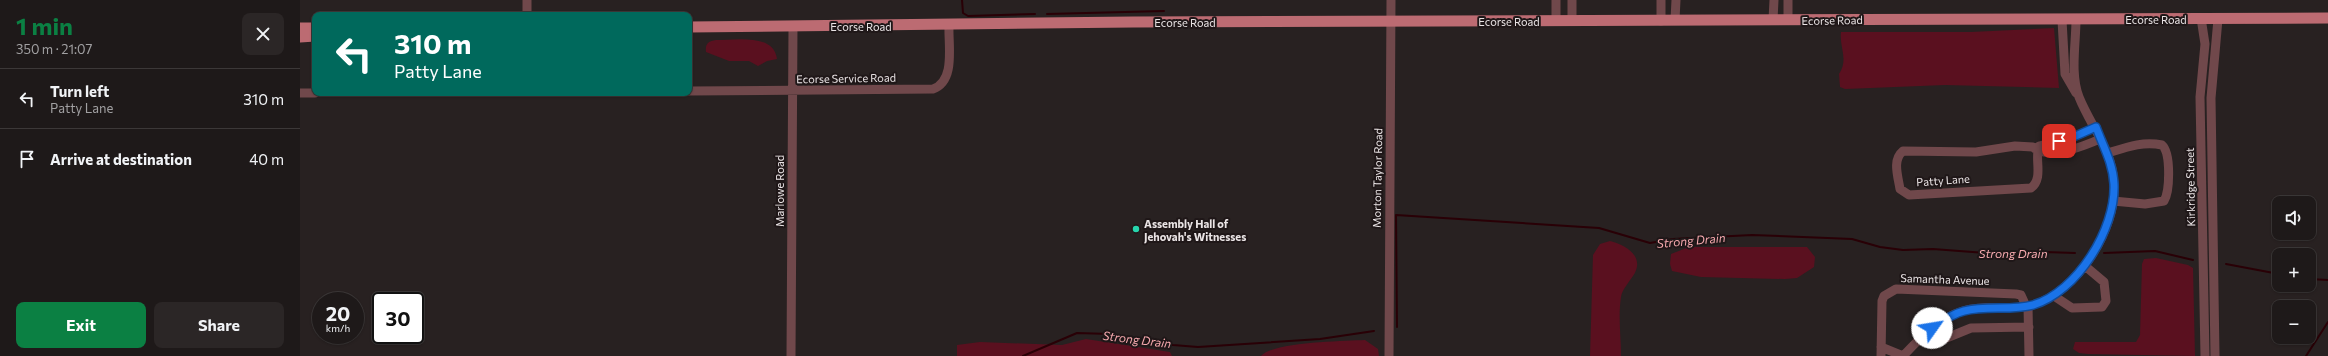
<!DOCTYPE html>
<meta charset="utf-8">
<style>
:root{--surface:#1e1919;--page:#2b2626;--text:#f1f3f6;--muted:#a1a0a2;--line:#3c3838;--accent:#0b8043}
body{margin:0;font-family:Commissioner,sans-serif;background:var(--page);color:var(--text);height:100vh;display:flex;flex-direction:column;font-size:15px;white-space:nowrap}
*{box-sizing:border-box;margin:0}
p{font-size:13px;color:var(--muted)}
.icon{flex:none;width:22px;height:22px;fill:none;stroke:currentColor;stroke-width:2;stroke-linecap:round;stroke-linejoin:round}
.map{position:relative;flex:1;overflow:hidden}
.drawer{display:flex;flex-direction:column;background:var(--surface);width:300px}
.drawer>*{flex:none}
.banner{position:absolute;left:12px;top:12px;width:380px;height:84px;border-radius:8px;box-shadow:0 1px 3px #0004,0 0 0 1px var(--line);background:#00695c;color:#fff;overflow:hidden}
.fabs{position:absolute;left:1972px;top:196px;display:grid;gap:8px}
.fabs a{display:grid;place-items:center;width:44px;height:44px;border-radius:8px;background:var(--surface);box-shadow:0 1px 3px #0004,0 0 0 1px var(--line);font-size:20px}
.speed{position:absolute;left:12px;top:292px;display:flex;gap:8px;font-size:20px;font-weight:700;text-align:center}
.speed>*{display:grid;place-content:center;width:52px;height:52px;border-radius:50%;background:var(--surface);box-shadow:0 1px 3px #0004,0 0 0 1px var(--line);line-height:1}
.speed small{font-size:10px;font-weight:400}
.speed .limit{border:2px solid #111;border-radius:6px;background:#fff;color:#111}
.pin{position:absolute;display:grid;place-items:center;width:34px;height:34px;color:#fff;margin:-17px;border-radius:8px;box-shadow:0 2px 6px #0006}
.me{position:absolute;width:44px;margin:-22px;rotate:58deg;stroke-linejoin:round;filter:drop-shadow(0 0 3px #0008)}
.turn{display:flex;align-items:center;gap:14px;height:84px;padding:0 16px;font-size:18px}
.turn .icon{width:52px;height:52px;stroke-width:2.5}
.turn b{display:block;font-size:28px;line-height:34px}
.round{display:grid;place-items:center;flex:none;width:42px;height:42px;border-radius:8px;background:var(--page)}
.summary{display:flex;align-items:center;justify-content:space-between;height:68px;padding:0 16px}
h1{font-size:24px;font-weight:700;line-height:30px;color:var(--accent)}
.cta{display:flex;gap:8px;margin-top:auto;padding:8px 16px}
.cta a{flex:1;height:46px;border-radius:8px;background:var(--accent);color:#fff;font-size:16px;font-weight:700;line-height:46px;text-align:center}
.cta a+a{background:var(--page);color:var(--text)}
ul{padding:0;list-style:none}
li{display:flex;align-items:center;gap:12px;height:60px;padding:0 16px;border-top:1px solid var(--line)}
li div{flex:1}
li b{display:block;font-size:15px}
li em{font-style:normal}
main{display:flex;flex:1;min-height:0}
.map>svg:first-child{display:block}
.green{fill:#5a101f}
.lines{fill:none;stroke-linecap:round;stroke-linejoin:round}
.stream{stroke:#290006;stroke-width:2}
.minor{stroke:#70484b;stroke-width:9}
.major{stroke:#bc6b72;stroke-width:11}
.route-casing{stroke:#114b97;stroke-width:10}
.route{stroke:#1a73e8;stroke-width:7}
.poi-dot{fill:#27d5ad;stroke:#1f1718;stroke-width:1.5}
.labels{text-anchor:middle;dominant-baseline:central;stroke-width:4;stroke-linejoin:round;paint-order:stroke}
.street-label{font-size:11px;fill:#eae4e5;stroke:#1f1718}
.poi-label{font-size:11px;font-weight:bold;fill:#eae4e5;stroke:#1f1718;text-anchor:start}
.water-label{font-size:12px;font-style:italic;fill:#f6a9ae;stroke:#1f1718}
</style>
<main>
<section class="drawer">
<div class="summary"><div><h1>1 min</h1><p>350 m · 21:07</p></div><a class="round"><svg class="icon" aria-label="close" viewBox="0 0 24 24"><path d="M6 6l12 12M18 6L6 18"/></svg></a></div>
<ul>
<li><svg class="icon" aria-label="left" viewBox="0 0 24 24"><path d="M17 20v-9H6M10 6l-5 5 5 5"/></svg><div><b>Turn left</b><p>Patty Lane</p></div><em>310 m</em></li>
<li><svg class="icon" aria-label="arrive" viewBox="0 0 24 24"><path d="M6 21V4h12l-3 4 3 4H6"/></svg><div><b>Arrive at destination</b></div><em>40 m</em></li>
</ul>
<div class="cta"><a>Exit</a><a>Share</a></div>
</section>
<div class="map">
<svg width="2028" height="356" viewBox="0 0 2028 356">
<rect width="100%" height="100%" fill="#282121"/>
<path class="green" d="M1754 28 1759 88 1645 85 1545 89 1540 87 1539 74C1549 59 1539 47 1541 32H1671Z
M416 40C435 40 474 33 477 59L467 61 458 66 449 61H429L406 52C405 44 408 41 416 40Z
M1310 241C1326 245 1346 257 1333 276 1329 282 1322 290 1321 297 1318 316 1321 337 1321 356H1290L1293 255 1300 244Z
M1389 247H1507L1515 257 1514 267 1497 278 1485 279 1401 277 1372 271 1370 264 1371 254Z
M1856 258 1888 265 1893 268 1895 356 1788 354 1779 353 1773 349 1775 342H1836L1840 335 1842 264 1844 259Z
M786 339 870 352 872 356H657V345L680 342 762 345Z
M1065 340 1078 349 1079 356H961C973 342 1044 341 1065 340Z"/>
<g class="lines">
<path class="stream" d="M662 0 663 13 668 16 735 14
M747 14 864 11
M1804 253 1855 251 1893 260
M1926 264 1979 274
M2009 279 2028 280
M1097 327 1096 215 1299 228 1350 243 1373 239 1452 235 1552 239 1580 247 1603 250 1633 249 1712 255 1745 252 1775 253
M723 356 777 333 810 334 873 345 898 347 1020 339 1074 331
M2006 356 2028 322"/>
<path class="minor" d="M227 0V15
M1272 0V21
M1361 0V21
M1488 0V20
M1901 18 1905 44 1900 97 1905 356
M1375 20 1376 0
M1473 20 1474 0
M1762 20 1765 74 1776 93
M1256 21V0
M389 91 633 89C656 81 648 45 649 25
M0 93H15
M1796 127 1771 138 1739 146C1734 159 1744 178 1731 188L1609 195 1600 189C1598 176 1592 160 1603 151L1676 152 1715 146 1733 147C1747 161 1784 146 1800 139
M1808 153C1827 147 1843 141 1862 145 1871 153 1870 191 1864 201L1845 204 1813 201
M1754 296 1772 308 1802 307 1806 301 1804 282 1785 266
M1728 306 1729 356
M1632 328 1639 339H1644L1671 328 1729 327
M1581 347 1603 356
M491 356 493 26
M1089 356 1091 0
M1581 356 1582 301 1584 296 1596 289 1716 294 1721 295 1726 306
M1603 356C1620 338 1639 318 1663 311 1686 304 1710 311 1733 305 1777 292 1817 229 1814 184 1813 151 1791 127 1779 97 1770 74 1776 44 1776 19
M1915 356 1911 98 1918 19"/>
<path class="major" d="M389 27 833 22 2028 18
M0 28H15
M0 37 15 36"/>
</g>
<g class="lines">
<g class="route-casing">
<path id="route" d="M1632 328C1641 322 1652 314 1664 311 1686 305 1711 311 1733 305 1777 292 1816 229 1814 184 1813 163 1803 146 1796 127L1771 138 1759 141"/>
</g>
<use href="#route" class="route"/>
</g>
<circle class="poi-dot" cx="836" cy="229" r="4"/>
<g class="labels">
<g class="street-label">
<text x="1856" y="19">Ecorse Road</text>
<text transform="translate(1532 20) rotate(-1)">Ecorse Road</text>
<text x="1209" y="21">Ecorse Road</text>
<text x="885" y="22">Ecorse Road</text>
<text x="561" y="26">Ecorse Road</text>
<text transform="translate(546 78) rotate(-1)">Ecorse Service Road</text>
<text transform="translate(1077 178) rotate(-89)">Morton Taylor Road</text>
<text transform="translate(1643 180) rotate(-4)">Patty Lane</text>
<text transform="translate(1890 187) rotate(-91)">Kirkridge Street</text>
<text transform="translate(479 191) rotate(-90)">Marlowe Road</text>
<text transform="translate(1645 279) rotate(2)">Samantha Avenue</text>
</g>
<g class="poi-label">
<text x="844" y="223">Assembly Hall of<tspan x="844" dy="13">Jehovah's Witnesses</tspan></text>
</g>
<g class="water-label">
<text transform="translate(1391 240) rotate(-5)">Strong Drain</text>
<text x="1713" y="253">Strong Drain</text>
<text transform="translate(837 339) rotate(7)">Strong Drain</text>
</g>
</g>
</svg>
<div class="fabs">
<a><svg class="icon" aria-label="sound" viewBox="0 0 24 24"><path d="M4 9h4l5-4v14l-5-4H4zM17 9q2 3 0 6"/></svg></a>
<a>+</a>
<a>−</a>
</div>
<div class="speed"><div>20<small>km/h</small></div><div class="limit">30</div></div>
<div class="pin" style="left:1759px;top:141px;background:#d93025"><svg class="icon" aria-label="arrive" viewBox="0 0 24 24"><path d="M6 21V4h12l-3 4 3 4H6"/></svg></div>
<svg class="me" style="left:1632px;top:328px" viewBox="-20 -20 40 40"><circle r="19" fill="#fff"/><path d="M0-13L10 11 0 6-10 11z" fill="#1a73e8"/></svg>
<div class="banner">
<div class="turn"><svg class="icon" aria-label="left" viewBox="0 0 24 24"><path d="M17 20v-9H6M10 6l-5 5 5 5"/></svg><div><b>310 m</b>Patty Lane</div></div>
</div>
</div>
</main>
